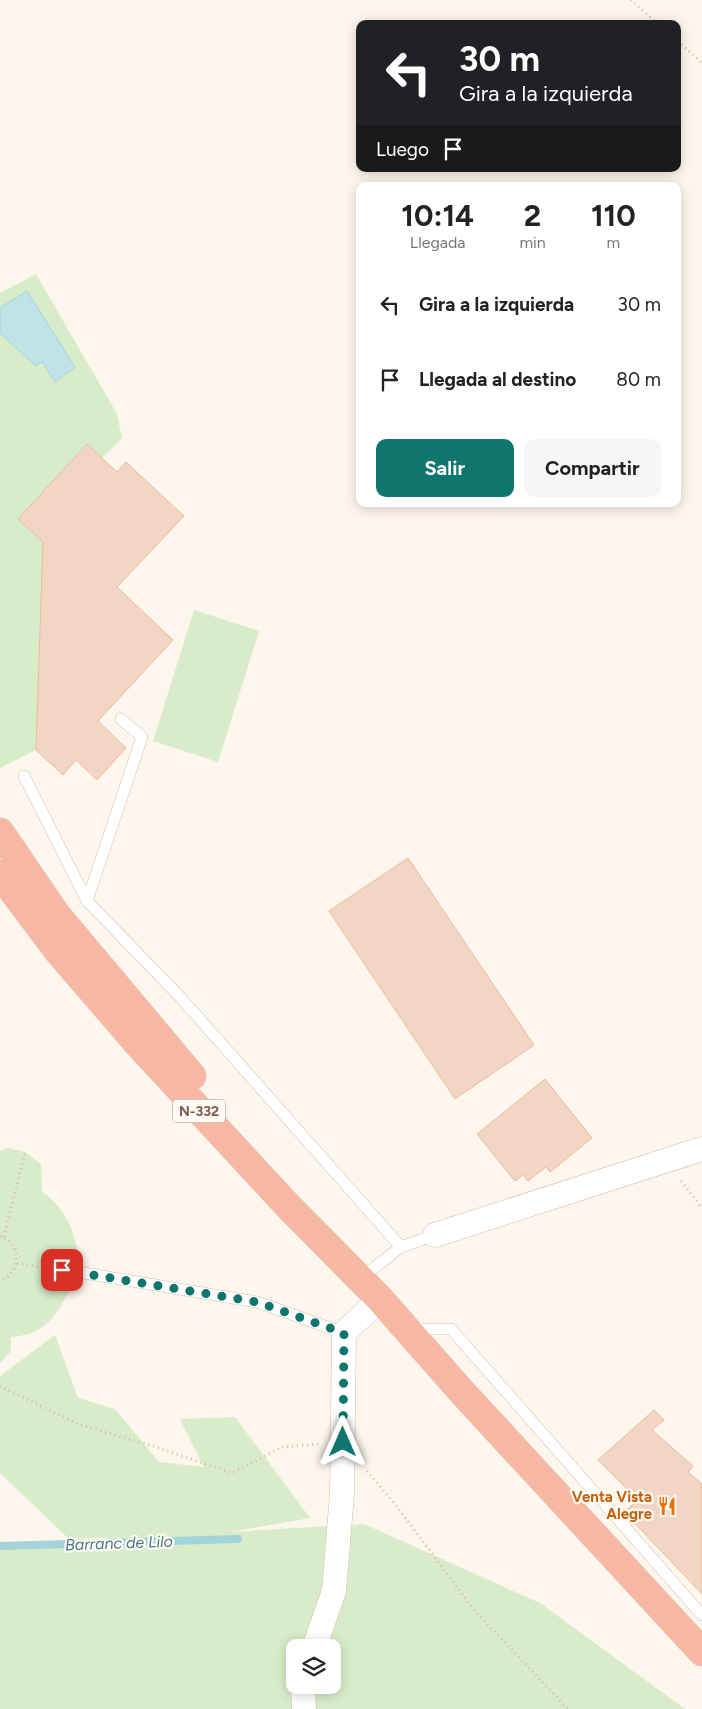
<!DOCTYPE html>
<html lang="es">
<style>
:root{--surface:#fff;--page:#f6f6f6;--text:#222;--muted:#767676;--accent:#0f766e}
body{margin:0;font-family:Figtree,sans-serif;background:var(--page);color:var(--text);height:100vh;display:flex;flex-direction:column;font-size:19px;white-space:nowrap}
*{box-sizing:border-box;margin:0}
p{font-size:16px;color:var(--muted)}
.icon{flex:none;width:28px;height:28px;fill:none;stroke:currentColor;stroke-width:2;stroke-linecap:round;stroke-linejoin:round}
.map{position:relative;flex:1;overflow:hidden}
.sheet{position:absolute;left:356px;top:182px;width:325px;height:325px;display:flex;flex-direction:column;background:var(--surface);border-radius:10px;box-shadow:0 2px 12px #0003}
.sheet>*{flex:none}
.guide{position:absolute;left:356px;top:20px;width:325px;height:152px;border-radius:10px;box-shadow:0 2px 12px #0003;background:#202124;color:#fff;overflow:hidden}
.controls{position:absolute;left:286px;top:1639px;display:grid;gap:10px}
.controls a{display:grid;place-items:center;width:55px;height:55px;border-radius:10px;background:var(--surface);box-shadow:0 2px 12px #0003;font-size:25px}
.pin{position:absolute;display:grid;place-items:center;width:42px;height:42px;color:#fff;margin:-21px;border-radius:10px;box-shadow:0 2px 8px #0006}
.me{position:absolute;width:55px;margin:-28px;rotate:0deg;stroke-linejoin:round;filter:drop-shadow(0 0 4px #0008)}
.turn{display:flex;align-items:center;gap:18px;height:105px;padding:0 20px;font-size:22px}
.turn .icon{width:65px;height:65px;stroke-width:2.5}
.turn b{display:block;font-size:35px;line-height:42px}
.then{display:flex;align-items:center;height:48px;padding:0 20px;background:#0003;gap:10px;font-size:19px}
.eta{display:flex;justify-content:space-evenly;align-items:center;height:85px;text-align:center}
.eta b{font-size:30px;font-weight:700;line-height:35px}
.button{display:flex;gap:10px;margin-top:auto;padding:10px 20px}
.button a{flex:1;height:58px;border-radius:10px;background:var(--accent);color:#fff;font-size:20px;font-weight:700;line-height:58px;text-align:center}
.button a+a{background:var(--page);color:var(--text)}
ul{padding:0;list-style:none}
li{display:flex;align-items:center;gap:15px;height:75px;padding:0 20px}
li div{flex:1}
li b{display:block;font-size:19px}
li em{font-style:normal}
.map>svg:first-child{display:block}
.green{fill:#d8ecc9;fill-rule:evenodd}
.water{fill:#bfe3e8;stroke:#a5d3da}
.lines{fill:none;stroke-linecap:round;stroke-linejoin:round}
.stream{stroke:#a5d3da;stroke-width:8}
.building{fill:#f3d5c3;stroke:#e6bba3}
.lane-casing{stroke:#d1beb0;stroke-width:12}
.street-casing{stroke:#d1beb0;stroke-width:25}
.highway-casing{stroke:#dad1cd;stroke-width:29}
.path{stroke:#d9b8a5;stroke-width:3;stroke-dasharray:1 4;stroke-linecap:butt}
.lane{stroke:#fff;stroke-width:11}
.street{stroke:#fff;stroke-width:24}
.highway{stroke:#f7b7a3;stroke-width:28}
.route{stroke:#0f766e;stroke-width:9;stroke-dasharray:0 16.2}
.labels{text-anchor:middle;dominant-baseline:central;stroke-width:4.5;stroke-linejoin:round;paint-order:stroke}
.shield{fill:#fffaf3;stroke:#a28b7f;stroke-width:1}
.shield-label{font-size:14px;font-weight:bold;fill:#7a5c4d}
.food-label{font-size:15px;font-weight:bold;fill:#c56008;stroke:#fffaf3;text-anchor:end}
.water-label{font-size:16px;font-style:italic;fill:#437c86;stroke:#fffaf3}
</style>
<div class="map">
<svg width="702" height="1709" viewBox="0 0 702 1709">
<rect width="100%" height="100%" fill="#fdf6ec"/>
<path class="green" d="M36 274 117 414 122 438 102 458 87 445 18 519 43 542 36 750 0 768V293Z
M194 610 259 631 218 762 153 741Z
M8 1148 25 1152 41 1164 42 1192C66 1206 82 1244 78 1272 77 1279 72 1287 68 1293 55 1319 42 1335 11 1337V1351L0 1363V1151Z
M55 1335 78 1398 115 1409 159 1462 204 1467 180 1419 235 1417 310 1518 230 1532 364 1524 540 1603 685 1709H0V1543L11 1544 126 1537 69 1539 0 1473V1376ZM295 1648H332V1685H295Z"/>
<path class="water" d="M27 291 75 367 55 382 42 362 36 366 0 333V308Z"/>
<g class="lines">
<path class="stream" d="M0 1546 238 1539"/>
</g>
<path class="building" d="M87 444 117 472 126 462 184 516 117 587 173 640 98 721 126 748 97 780 76 760 63 775 36 750 43 542 18 519Z
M408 858 534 1045 455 1099 329 911Z
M545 1079 592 1138 550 1172 546 1167 528 1181 523 1175 515 1181 477 1134Z
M654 1410 664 1420 652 1430 693 1466 688 1472 702 1484V1594L624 1512 638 1500 598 1460Z"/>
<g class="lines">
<g class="lane-casing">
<path id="lane" d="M24 776 87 901 181 998 401 1247
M87 901 142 737 121 719
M78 1272 257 1302 344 1333
M361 1278 401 1247 435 1235
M411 1329H451L702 1615"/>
</g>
<g class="street-casing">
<path id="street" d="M435 1235 702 1149
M314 1648 334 1591 342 1494 344 1333 380 1299
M303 1685 304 1709"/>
</g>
<g class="highway-casing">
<path id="highway" d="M0 832 56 914 192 1076
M0 874 58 951 138 1044 288 1206 380 1299 462 1392 702 1652"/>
</g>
<path class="path" d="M631 0 658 24
M678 41 702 63
M681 1181 702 1208
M0 1236C23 1243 21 1273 0 1281
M4 1237 25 1152
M17 1263 60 1270
M0 1386 78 1424 153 1446 232 1473 282 1447 319 1444
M367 1471 394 1503 475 1611 568 1709"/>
<use href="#lane" class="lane"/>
<use href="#street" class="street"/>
<use href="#highway" class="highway"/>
</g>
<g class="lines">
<path class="route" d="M62 1270 257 1302 344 1333 343 1442"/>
</g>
<defs>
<g id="restaurant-bare" transform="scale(1.5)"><path d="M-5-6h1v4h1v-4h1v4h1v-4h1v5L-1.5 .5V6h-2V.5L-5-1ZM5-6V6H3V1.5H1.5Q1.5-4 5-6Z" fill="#e8710a" stroke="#fffaf3" stroke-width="2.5" paint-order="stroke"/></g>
</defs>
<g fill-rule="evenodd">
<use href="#restaurant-bare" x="667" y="1506"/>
</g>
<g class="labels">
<rect class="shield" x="173" y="1099.5" width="52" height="23" rx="4"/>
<g class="shield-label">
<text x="199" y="1111">N-332</text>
</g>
<g class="food-label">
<text x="652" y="1497">Venta Vista<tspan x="652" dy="17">Alegre</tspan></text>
</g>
<g class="water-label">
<text transform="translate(119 1543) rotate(-2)">Barranc de Lilo</text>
</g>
</g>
</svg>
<div class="controls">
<a><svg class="icon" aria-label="layers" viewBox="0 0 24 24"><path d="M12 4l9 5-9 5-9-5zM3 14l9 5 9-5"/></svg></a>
</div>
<div class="pin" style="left:62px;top:1270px;background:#d93025"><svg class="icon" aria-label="arrive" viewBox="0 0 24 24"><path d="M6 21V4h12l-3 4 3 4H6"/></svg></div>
<svg class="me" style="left:343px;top:1442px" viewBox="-20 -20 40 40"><path d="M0-17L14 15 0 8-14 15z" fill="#0f766e" stroke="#fff" stroke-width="4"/></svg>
<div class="guide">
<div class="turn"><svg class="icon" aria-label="left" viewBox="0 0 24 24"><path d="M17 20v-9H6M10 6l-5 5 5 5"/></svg><div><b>30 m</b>Gira a la izquierda</div></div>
<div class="then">Luego<svg class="icon" aria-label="arrive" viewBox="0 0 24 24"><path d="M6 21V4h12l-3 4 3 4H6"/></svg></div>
</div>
<section class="sheet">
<div class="eta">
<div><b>10:14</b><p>Llegada</p></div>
<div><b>2</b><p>min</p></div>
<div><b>110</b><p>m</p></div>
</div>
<ul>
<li><svg class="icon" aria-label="left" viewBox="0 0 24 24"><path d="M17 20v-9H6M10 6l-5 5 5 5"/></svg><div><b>Gira a la izquierda</b></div><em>30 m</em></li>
<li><svg class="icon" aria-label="arrive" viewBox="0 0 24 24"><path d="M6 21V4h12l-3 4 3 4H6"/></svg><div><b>Llegada al destino</b></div><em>80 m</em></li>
</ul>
<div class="button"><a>Salir</a><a>Compartir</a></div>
</section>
</div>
